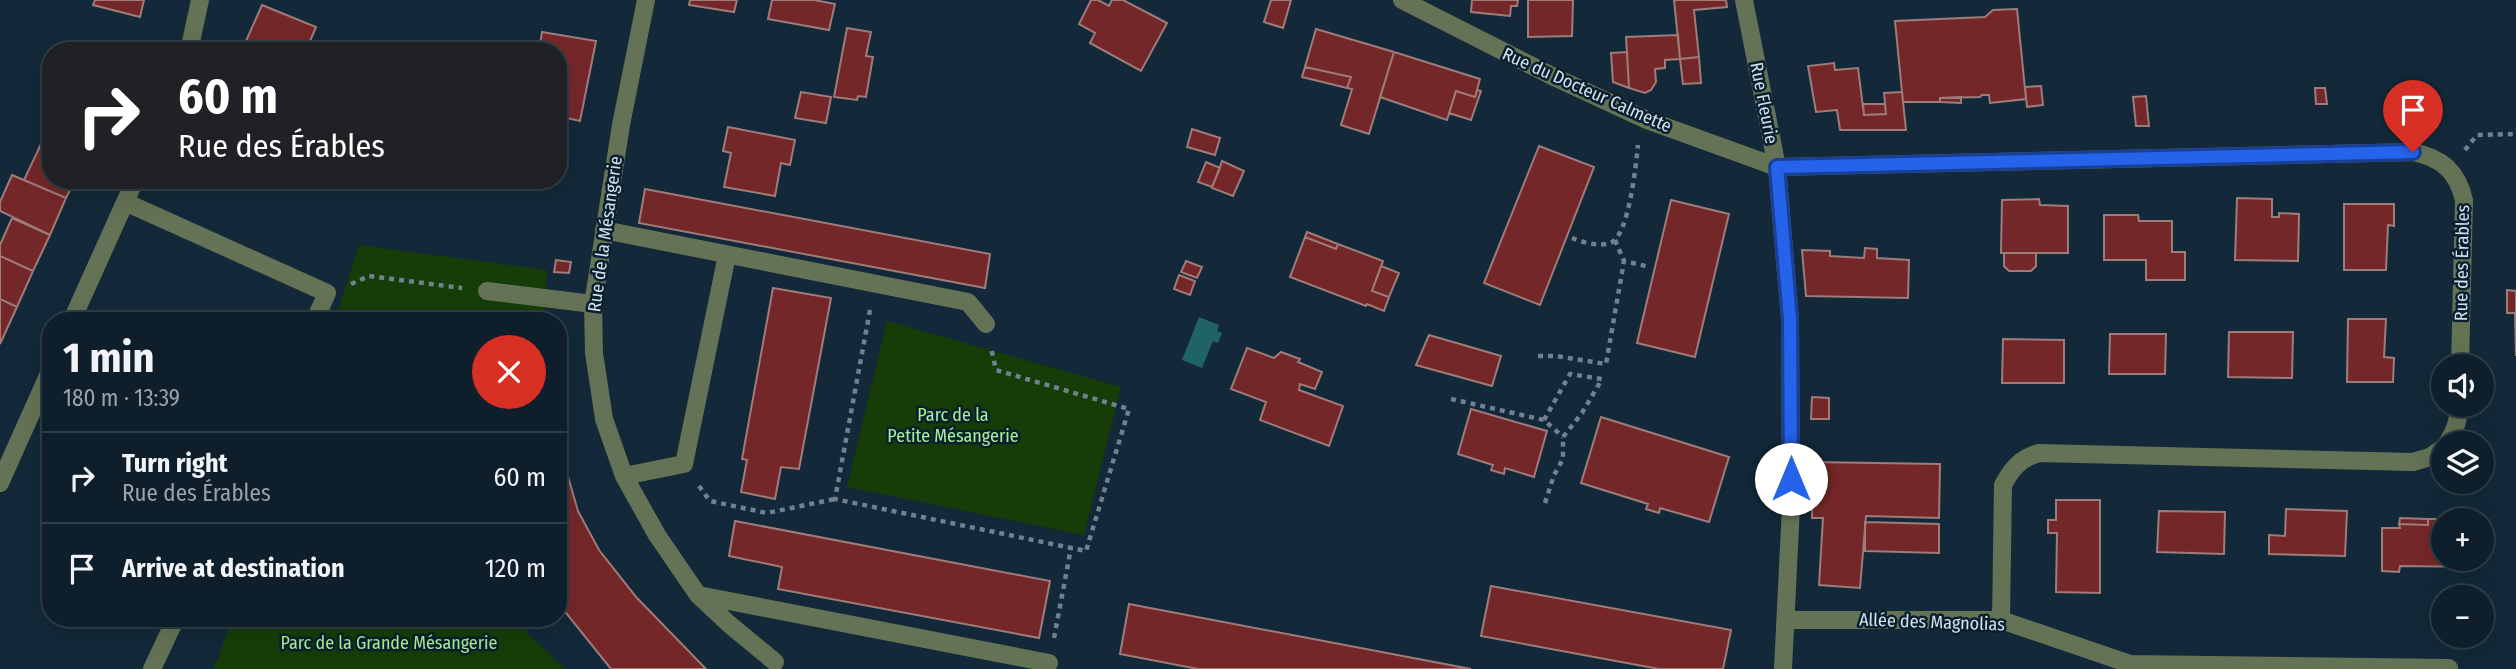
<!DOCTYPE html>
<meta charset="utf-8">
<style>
:root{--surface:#0e1f2b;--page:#1c2c37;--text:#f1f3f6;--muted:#9ba2a9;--line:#2e3d47}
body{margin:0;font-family:"Fira Sans Condensed",sans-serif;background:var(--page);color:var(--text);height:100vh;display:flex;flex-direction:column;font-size:26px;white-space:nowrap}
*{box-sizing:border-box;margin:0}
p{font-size:23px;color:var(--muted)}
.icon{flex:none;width:38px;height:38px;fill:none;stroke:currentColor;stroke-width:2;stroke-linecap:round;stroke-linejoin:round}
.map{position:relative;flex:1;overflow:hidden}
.panel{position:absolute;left:42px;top:312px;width:525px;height:315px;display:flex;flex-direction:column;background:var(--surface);border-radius:28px;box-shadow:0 7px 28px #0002,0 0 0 2px var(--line)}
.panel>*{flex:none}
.top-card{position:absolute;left:42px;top:42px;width:525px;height:147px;border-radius:28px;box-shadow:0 7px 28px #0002,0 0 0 2px var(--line);background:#202124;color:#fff;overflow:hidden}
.buttons{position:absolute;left:2431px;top:354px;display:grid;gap:14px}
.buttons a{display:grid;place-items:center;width:63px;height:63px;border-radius:50%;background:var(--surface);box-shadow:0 7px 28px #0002,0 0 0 2px var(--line);font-size:35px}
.pin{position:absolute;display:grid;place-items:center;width:60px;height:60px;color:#fff;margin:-72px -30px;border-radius:50% 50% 50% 0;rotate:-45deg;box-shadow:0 0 7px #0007}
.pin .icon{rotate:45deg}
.me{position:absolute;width:77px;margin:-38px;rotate:0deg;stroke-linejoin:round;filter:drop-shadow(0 0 5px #0008)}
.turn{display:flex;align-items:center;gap:24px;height:147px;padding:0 21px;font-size:32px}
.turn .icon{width:91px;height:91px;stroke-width:2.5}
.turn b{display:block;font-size:49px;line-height:60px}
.round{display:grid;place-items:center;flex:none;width:74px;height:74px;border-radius:37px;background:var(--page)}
.summary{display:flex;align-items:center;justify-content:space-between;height:119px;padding:0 21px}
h1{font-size:42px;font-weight:700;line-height:52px}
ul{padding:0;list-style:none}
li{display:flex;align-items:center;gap:21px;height:91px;padding:0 21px;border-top:2px solid var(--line)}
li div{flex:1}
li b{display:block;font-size:26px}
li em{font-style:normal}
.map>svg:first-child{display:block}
.green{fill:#163d07}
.water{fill:#206364}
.building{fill:#742728;stroke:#9d7c7a;stroke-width:2}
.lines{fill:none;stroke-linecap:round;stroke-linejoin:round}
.path{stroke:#70818f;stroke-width:4.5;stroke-dasharray:5 5;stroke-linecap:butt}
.minor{stroke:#647355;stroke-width:18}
.route-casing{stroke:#184099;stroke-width:18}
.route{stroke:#2563eb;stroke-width:12}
.labels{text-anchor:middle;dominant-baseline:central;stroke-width:5;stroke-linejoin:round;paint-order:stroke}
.street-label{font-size:18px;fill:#d4e1ec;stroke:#091f2f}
.park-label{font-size:18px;fill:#a9f095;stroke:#091f2f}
</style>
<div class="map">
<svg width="2516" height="669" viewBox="0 0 2516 669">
<rect width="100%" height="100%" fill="#132939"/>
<path class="green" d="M359 245 547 270 544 320H335Z
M887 321 1121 387 1084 535 847 487Z
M232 618H520L528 634 565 669H214Z"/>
<path class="water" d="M1199 317 1219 325 1217 331 1222 333 1218 343 1213 341 1202 368 1182 360Z"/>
<path class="building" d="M95 0H144L140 17 93 5Z
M690 0H737L734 12 689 5Z
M772 0H814L835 4 829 30 768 19Z
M1091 0H1098L1109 6 1112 0H1123L1167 23 1141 71 1090 43 1095 33 1079 24Z
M1271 0H1291L1283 28 1264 22Z
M1472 0H1518L1517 6H1511L1510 16 1471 12Z
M1528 0H1573L1572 36 1528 37Z
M1674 0H1726L1727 7 1694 10 1699 57 1680 59Z
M262 5 316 27 308 46 312 49 311 51H269L246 41Z
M2017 9 2026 99 1990 103 1989 95H1982L1980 97 1940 98V102H1903L1895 21 1985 17 1993 10Z
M847 28 871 32 866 56 873 57 866 97 858 96 857 100 834 97Z
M1316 29 1394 52 1369 134 1341 125 1352 89 1347 88 1351 77 1305 67Z
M542 32 596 41 580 121 558 116V51H539Z
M1678 35 1680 59 1665 60V68L1655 69 1656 82 1651 90 1645 93 1629 88 1626 37Z
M1394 52 1480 79 1475 97 1456 91 1447 120 1380 97Z
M1627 52 1629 88 1613 82 1611 53Z
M1699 57 1701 83 1683 84 1680 59Z
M1834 63 1835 70 1858 68 1864 115 1886 114 1884 93 1902 92 1906 130H1840L1837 110 1816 112 1808 66Z
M1305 67 1351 77 1347 88 1302 77Z
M2041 86 2043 105 2027 107 2025 87Z
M2315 88H2325L2327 104H2316Z
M1477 90 1481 91 1471 120 1449 113 1456 91 1475 97Z
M801 92 831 97 826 123 795 118Z
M2146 96 2149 126H2136L2133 97Z
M1961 97V103L1940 102V98Z
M2426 98 2428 114 2415 116 2414 100Z
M1863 104H1885L1886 114 1864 115Z
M728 127 795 140 790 165 781 163 775 196 724 187 731 153 723 151Z
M1192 129 1220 138 1215 155 1187 147Z
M41 144 51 148V180H75L66 198 24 180Z
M1539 146 1594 167 1540 305 1484 283Z
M1222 161 1244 171 1233 196 1212 188Z
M1206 162 1220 168 1212 187 1198 182Z
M12 175 66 198 50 235 0 211V202Z
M645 189 990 254 985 288 639 223Z
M2237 198 2272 199V217H2279V213L2299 214 2298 261 2235 260Z
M2039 199 2040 205 2068 206V253H2001L2002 200Z
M1671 200 1729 214 1695 357 1637 343Z
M2344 204H2394V226L2388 225 2386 270H2344Z
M2104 215H2138L2139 221H2172V252H2185V280H2146V260H2104Z
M12 218 50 235 33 271 0 256V245Z
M1307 232 1338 244 1336 249 1305 237Z
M1305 237 1336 249 1338 244 1383 261 1372 291 1389 297 1384 311 1367 304 1366 306 1290 277Z
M1865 248 1877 249V258L1909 260 1908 298 1806 296 1802 250 1830 251V256L1864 258Z
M2004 253H2036V266L2031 271H2009L2004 266Z
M0 256 33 271 17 307 0 299Z
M556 260 571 262 569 273 554 272Z
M1186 261 1202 267 1197 278 1181 272Z
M1381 266 1399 273 1389 297 1372 291Z
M1179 275 1195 281 1190 295 1174 289Z
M773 288 831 298 799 469 781 467 775 499 741 492 747 460 742 459Z
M2507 290 2516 291V356L2515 313H2507Z
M0 299 17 307 0 344Z
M2348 319H2386L2384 357 2394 358 2393 382H2347Z
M2229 332H2293L2292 378 2228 377Z
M2110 334H2166L2165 374H2109Z
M1429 335 1501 356 1492 386 1416 365Z
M2003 339 2064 340V383H2002Z
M1247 348 1274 358 1281 352 1300 359 1298 362 1322 372 1315 389 1300 384 1299 390 1343 406 1329 446 1260 420 1266 402 1231 389Z
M1812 397 1829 398V419H1811Z
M1471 409 1547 431 1534 477 1505 468 1504 474 1491 470 1493 465 1458 454Z
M1601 417 1729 457 1709 522 1660 508 1659 513 1646 509 1648 504 1581 483Z
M558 442 578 511 599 550 637 598 706 669H611L558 603Z
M1812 462 1940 464 1939 518 1866 516 1860 588 1819 585 1823 518H1812Z
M2056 500H2100V593L2056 592 2057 533H2048V520H2056Z
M2286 509 2347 511 2345 556 2269 554V535L2285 536Z
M2159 511 2225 512 2224 554 2157 552Z
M2400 518 2428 519V525L2399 524Z
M2428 519H2454L2443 520V558H2478L2477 567 2400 566 2399 572 2382 571V528H2400L2399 524 2428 525Z
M735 521 1050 581 1039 638 778 589 782 567 729 556Z
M1865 522 1939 524V553L1865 551Z
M1491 586 1731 630 1723 669H1659L1481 636Z
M1129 604 1471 669H1198L1120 654Z"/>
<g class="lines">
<path class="path" d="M2465 150 2477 135 2516 134
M1572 238C1582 242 1599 247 1610 243 1629 237 1636 164 1638 145
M1615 240 1624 261 1650 267
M351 284 369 276 462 288
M870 310 835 499 1086 551 1129 409 996 370 991 348
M1538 356H1556L1606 364 1624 261
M1451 399 1544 420 1563 437
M1544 420 1570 374 1602 379 1582 413 1563 437V459L1554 475 1545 503
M699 486 710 501 767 513 835 499
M1054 638 1071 548"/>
<path class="minor" d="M646 0 621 125 593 304 594 353 604 419 624 476 657 535 698 595 729 624 775 662
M1402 0 1550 75 1647 120 1777 167 2413 152C2442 158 2457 171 2464 200L2460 366
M1744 0 1777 167 1790 319 1791 506 1783 669
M189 51 200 0
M125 202 327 293 315 320
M604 230 968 302 986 324
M487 291 593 304
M72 320 135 180
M2447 443C2456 431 2459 419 2459 404
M624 476 684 464 727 255
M0 483 51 369
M698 595 1049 663
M1786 620H2001L2130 664 2449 668
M2001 620 2003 485C2012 468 2021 458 2039 453L2413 462 2430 457 2443 448
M152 669 176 618"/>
</g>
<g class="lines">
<g class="route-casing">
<path id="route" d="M1791 479 1790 319 1777 167 2413 152"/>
</g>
<use href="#route" class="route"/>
</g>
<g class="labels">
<g class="street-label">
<text transform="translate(1587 90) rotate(24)">Rue du Docteur Calmette</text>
<text transform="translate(1764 103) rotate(79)">Rue Fleurie</text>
<text transform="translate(605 234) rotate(-82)">Rue de la Mésangerie</text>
<text transform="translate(2462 263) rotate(-89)">Rue des Érables</text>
<text transform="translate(1932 622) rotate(2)">Allée des Magnolias</text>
</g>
<g class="park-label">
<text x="953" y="415">Parc de la<tspan x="953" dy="21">Petite Mésangerie</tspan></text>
<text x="389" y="643">Parc de la Grande Mésangerie</text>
</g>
</g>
</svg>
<div class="buttons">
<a><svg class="icon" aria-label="sound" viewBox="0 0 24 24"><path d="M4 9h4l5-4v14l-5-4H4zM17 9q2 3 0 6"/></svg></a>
<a><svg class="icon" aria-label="layers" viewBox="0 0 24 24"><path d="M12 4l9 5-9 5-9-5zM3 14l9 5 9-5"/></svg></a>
<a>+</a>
<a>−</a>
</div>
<div class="pin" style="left:2413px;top:152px;background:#d93025"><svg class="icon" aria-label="arrive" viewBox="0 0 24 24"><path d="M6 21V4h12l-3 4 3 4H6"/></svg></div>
<svg class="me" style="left:1791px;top:479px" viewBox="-20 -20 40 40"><circle r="19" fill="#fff"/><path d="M0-13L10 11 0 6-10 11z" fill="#2563eb"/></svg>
<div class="top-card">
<div class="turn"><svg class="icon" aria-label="right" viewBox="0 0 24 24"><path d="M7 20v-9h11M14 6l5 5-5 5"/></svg><div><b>60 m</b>Rue des Érables</div></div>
</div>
<section class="panel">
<div class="summary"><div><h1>1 min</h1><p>180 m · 13:39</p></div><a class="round" style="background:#d93025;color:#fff"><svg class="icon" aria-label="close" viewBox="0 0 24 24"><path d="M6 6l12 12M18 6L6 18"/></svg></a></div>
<ul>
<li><svg class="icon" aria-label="right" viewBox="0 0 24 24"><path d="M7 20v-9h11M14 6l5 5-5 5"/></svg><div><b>Turn right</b><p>Rue des Érables</p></div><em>60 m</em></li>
<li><svg class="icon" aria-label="arrive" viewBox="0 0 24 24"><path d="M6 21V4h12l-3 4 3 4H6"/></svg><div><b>Arrive at destination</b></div><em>120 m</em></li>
</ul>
</section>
</div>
